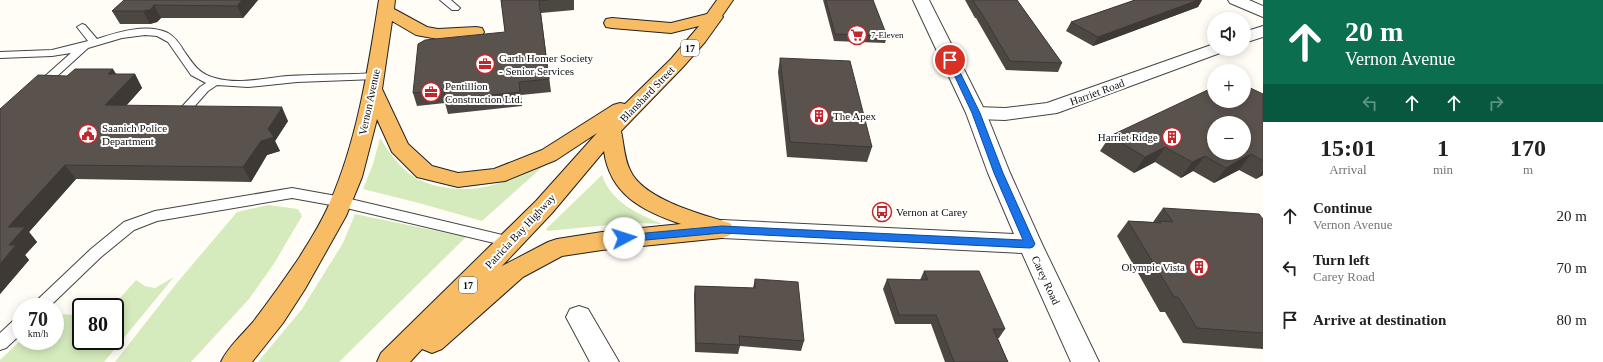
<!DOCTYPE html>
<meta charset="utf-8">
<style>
:root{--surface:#fff;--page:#f6f6f6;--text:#222;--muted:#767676}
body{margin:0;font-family:"Times New Roman",serif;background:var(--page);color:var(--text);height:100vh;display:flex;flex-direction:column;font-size:15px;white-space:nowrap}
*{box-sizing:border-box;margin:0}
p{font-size:13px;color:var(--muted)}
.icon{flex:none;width:22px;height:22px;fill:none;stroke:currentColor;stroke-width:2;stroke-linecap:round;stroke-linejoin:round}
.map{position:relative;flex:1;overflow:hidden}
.panel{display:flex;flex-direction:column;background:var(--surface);width:340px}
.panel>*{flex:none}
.guide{background:#0b6e4f;color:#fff;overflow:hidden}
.controls{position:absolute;left:1207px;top:12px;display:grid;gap:8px}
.controls a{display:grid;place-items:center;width:44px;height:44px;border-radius:50%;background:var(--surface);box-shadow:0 2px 10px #0003;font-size:20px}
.speed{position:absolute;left:12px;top:298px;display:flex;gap:8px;font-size:20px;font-weight:700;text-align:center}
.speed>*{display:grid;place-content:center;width:52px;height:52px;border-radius:50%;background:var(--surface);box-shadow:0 2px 10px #0003;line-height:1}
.speed small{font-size:10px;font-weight:400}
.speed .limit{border:2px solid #111;border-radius:6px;background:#fff;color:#111}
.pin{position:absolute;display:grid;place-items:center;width:34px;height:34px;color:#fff;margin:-17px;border:2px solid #fff;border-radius:50%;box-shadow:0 1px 4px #0007}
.me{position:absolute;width:44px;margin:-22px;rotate:85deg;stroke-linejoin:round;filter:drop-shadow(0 0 3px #0008)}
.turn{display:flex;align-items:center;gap:14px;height:84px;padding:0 16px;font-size:18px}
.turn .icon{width:52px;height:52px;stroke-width:2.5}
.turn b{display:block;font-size:28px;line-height:34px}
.lanes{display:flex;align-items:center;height:38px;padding:0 16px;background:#0003;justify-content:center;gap:20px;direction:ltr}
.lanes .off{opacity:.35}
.eta{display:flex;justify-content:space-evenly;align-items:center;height:68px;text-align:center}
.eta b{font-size:24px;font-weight:700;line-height:28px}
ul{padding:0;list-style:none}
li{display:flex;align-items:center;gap:12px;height:52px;padding:0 16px}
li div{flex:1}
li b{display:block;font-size:15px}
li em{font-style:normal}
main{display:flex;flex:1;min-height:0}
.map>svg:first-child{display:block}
.green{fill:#d5ebbd}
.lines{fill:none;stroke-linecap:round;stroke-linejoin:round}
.service-casing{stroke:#444;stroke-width:2}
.minor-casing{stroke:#444;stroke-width:2}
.tertiary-casing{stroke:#444;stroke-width:2}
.trunk-casing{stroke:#222;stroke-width:2}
.service{fill:#fff;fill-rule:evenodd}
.minor{fill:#fff;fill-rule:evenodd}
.tertiary{fill:#fff;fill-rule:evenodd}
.trunk{fill:#f7bc64;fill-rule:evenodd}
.wall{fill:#4d4742}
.shaded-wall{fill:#3f3936}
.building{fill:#5a524d;stroke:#3f3936;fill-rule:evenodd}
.route{fill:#1a73e8;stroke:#114b97}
.labels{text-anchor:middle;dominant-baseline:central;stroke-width:4;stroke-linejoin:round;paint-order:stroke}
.far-poi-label{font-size:9px;fill:#111;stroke:#fff;text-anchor:start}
.shield{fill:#fff;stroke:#585858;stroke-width:1}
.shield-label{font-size:10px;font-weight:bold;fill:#111}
.poi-label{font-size:11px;fill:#111;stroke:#fff;text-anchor:start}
.street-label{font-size:11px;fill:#111;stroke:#fff}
</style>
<main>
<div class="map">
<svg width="1263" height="362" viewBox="0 0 1263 362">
<rect width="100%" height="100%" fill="#fffdf5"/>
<path class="green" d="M380 138C387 149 394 160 404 169 411 177 423 182 433 185 475 196 508 183 544 162L547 163 482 221 419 203 363 189 373 164Z
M602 175C611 202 638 214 662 224L639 223 608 225 548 231 546 229Z
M268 205 298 209 302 216 275 262 249 299 191 362H115L176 284 237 212Z
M355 214 466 237 339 362H258L302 309 343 243Z
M174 277 104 362H0V360L21 340 55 341V314L81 315V341H115V307H110L114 305 136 280 145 286 155 288Z"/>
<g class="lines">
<g class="service-casing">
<path id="service" d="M440 0H451L460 8 458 10H452Z
M82 24 85 25 97 39C118 32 147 23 168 33 175 37 180 44 184 51 193 64 199 74 215 78 239 85 264 78 288 76 317 74 347 75 376 73L381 76 376 79 297 82 248 87 217 85 208 91 193 108 199 110 201 112 199 114 195 116 180 113 178 111 200 87 206 83 191 75 168 42 157 36 145 35 122 38 88 48 43 89 39 90 33 87 35 85 71 53 52 56 0 58V52L52 50 88 41 77 27Z
M292 188 342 197 511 237 516 238 518 242 516 246 511 247 342 207 292 198 157 221 134 230 101 257 49 307H31L34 303 91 249 124 222 155 211Z
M21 317V334L6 348 0 350V333L15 319Z"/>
</g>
<g class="minor-casing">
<path id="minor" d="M1228 0H1249L1263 6V17L1230 3Z
M1263 26V37L1244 43V32Z
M1214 44V49H1223L1220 53 1057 113 1005 120 976 119 969 117 966 113 969 109 976 107 1005 108 1047 103Z
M579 306 588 309 619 362H590L566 317 570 309Z"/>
</g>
<g class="tertiary-casing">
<path id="tertiary" d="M913 0H929L986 113 1010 173 1042 244 1099 362H1071L1022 253 722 238 714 235 710 229 714 223 722 220 1014 234 988 173 966 113Z"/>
</g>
<g class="trunk-casing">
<path id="trunk" d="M379 0H395L394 9 427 27 438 29 476 27 482 28 484 32 482 36 476 37 438 39 416 35 392 21 382 89 408 144 432 166 458 173 494 169 542 150 613 105 620 103 625 104 671 59 699 26 671 33 612 28 606 27 604 23 606 19 612 18 671 23 707 14 717 0H733L722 16 723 17 705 42 683 67 621 131C624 144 624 158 630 170 642 199 703 215 730 223L734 229 730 235 722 238 602 250 562 256 523 277 442 349 432 353 422 349 410 362H377L381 353 536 201 597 133 556 160 505 181 458 187 417 177 392 152 377 119 362 177 346 216 305 289 283 323 252 362H221C228 347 242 335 253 322 269 301 284 280 299 258 310 240 322 222 330 202 358 138 368 68 379 0ZM604 151C610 195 643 211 681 224L602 232 557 239 548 242 502 266 552 213Z"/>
</g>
<use href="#service" class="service"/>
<use href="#minor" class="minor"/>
<use href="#tertiary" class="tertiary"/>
<use href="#trunk" class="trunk"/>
</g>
<path class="wall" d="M124 0H258L243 18H161L157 22 150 24H120L112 11Z
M501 0H574V10L541 13 551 92 521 95 522 106 448 114 445 103 417 106 413 93 505 32Z
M823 0H873L887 36 885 43 834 41Z
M965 0H1017L1062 63 1058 72 1006 70 976 18H975Z
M1135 0H1202L1198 7 1093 46 1066 31 1071 22Z
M780 58 872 147 867 162 787 157 778 72Z
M116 74H135L142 88 126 106 288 121 275 141 280 151 267 155 251 182 76 179 29 232 37 242 25 255 29 260 0 294V109L67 76Z
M1263 94V175L1256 179 1239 170 1214 183 1193 171 1181 178 1155 162 1134 173 1100 151 1110 136Z
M1163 208 1263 219V349L1183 343 1165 312H1160L1117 236 1128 221 1153 222Z
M924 271 1005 329 999 338H998L1008 362H945L931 324H895L883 289 887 279 920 280Z
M755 279 804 341 801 351 740 346 738 354 695 352 694 295 695 286 753 288Z"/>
<path class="shaded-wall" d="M242 0H258L243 18 237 6Z
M1198 0H1202L1198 7 1093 46 1098 37Z
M154 5 161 18 157 22 150 24 143 11Z
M113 69 122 83 108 74Z
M135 74 142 88 114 119 105 105Z
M282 107 288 121 275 141 280 151 267 155 251 182 243 167Z
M1165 147 1155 162 1134 173 1145 157Z
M1251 154 1239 170 1214 183 1226 168Z
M1205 156 1193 171 1181 178 1192 162Z
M65 165 76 179 29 232 37 242 25 255 29 260 0 294V264L9 245 8 227Z
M1263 171V175L1256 179Z"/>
<path class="building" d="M124 0H242L237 6 154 5 150 10 143 11H112Z
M501 0H548L539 1 549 79 519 82 520 92 444 100 445 89 413 93 418 44 425 40 505 32Z
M826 0H873L887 36 835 34Z
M973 0H1017L1062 63 1010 61 979 9H978Z
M1135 0H1198L1098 37 1071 22Z
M780 58 850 61 872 147 790 142Z
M75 69H113L108 74H135L105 105 282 107 268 129 274 137 261 141 243 167 65 165 8 227H25L9 245H16L0 264V109L38 75 67 76Z
M1244 85 1263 94V161L1251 154 1226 168 1205 156 1192 162 1165 147 1145 157 1110 136 1214 87V101H1244ZM1214 123H1244V153H1214Z
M1163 208 1259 214 1263 219V333L1197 328 1178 297H1174L1128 221 1161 223 1160 221 1173 222Z
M924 271H979L1005 329H993L1008 362H954L936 315H899L887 279 928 280Z
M755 279 798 282 804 341 739 336 740 345 696 343 695 286 755 288Z"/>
<path class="route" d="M948 58H953L954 60 980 113 1003 173 1035 244 1033 247 1030 248 722 233 624 242 620 241 619 238 620 236 624 235 722 226 1023 240 994 173 972 113 947 60Z"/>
<defs>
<g id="supermarket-ring" transform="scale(1)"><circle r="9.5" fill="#fff" stroke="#c4262e" stroke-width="1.5"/><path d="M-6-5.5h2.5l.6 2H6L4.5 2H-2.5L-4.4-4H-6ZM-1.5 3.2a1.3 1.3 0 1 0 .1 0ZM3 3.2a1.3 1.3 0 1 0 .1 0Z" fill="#c4262e"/></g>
<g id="office-ring" transform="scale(1)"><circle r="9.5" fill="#fff" stroke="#c4262e" stroke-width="1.5"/><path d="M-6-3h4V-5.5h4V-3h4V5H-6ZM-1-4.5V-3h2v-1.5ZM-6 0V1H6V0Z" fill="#c4262e"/></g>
<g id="building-ring" transform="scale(1)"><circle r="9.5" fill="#fff" stroke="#c4262e" stroke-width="1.5"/><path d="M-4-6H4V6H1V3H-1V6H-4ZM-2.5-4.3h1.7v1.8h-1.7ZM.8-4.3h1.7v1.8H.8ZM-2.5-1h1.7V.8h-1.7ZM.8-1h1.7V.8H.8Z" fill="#c4262e"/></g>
<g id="civic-ring" transform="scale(1)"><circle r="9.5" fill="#fff" stroke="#c4262e" stroke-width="1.5"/><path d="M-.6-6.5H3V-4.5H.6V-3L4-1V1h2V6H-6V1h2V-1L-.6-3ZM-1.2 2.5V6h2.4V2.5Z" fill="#c4262e"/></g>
<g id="bus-ring" transform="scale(1)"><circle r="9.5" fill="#fff" stroke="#c4262e" stroke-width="1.5"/><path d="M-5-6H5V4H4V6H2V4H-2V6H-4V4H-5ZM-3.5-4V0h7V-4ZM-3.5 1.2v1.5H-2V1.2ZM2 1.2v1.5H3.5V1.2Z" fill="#c4262e"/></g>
</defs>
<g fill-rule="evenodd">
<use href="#supermarket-ring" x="857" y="35"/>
<use href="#office-ring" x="485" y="64"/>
<use href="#office-ring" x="431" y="92"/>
<use href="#building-ring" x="819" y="116"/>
<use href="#civic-ring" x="88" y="134"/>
<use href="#building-ring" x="1172" y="137"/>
<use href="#bus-ring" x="882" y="212"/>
<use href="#building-ring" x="1199" y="267"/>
</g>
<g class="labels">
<g class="far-poi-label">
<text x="871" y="35">7-Eleven</text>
</g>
<g class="shield">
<rect x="681" y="40" width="18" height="16" rx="3"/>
<rect x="459" y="277" width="18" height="16" rx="3"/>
</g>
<g class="shield-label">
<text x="690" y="48">17</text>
<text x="468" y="285">17</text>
</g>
<g class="poi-label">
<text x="499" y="58">Garth Homer Society<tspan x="499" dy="13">- Senior Services</tspan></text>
<text x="445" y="86">Pentillion<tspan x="445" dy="13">Construction Ltd.</tspan></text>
<text x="833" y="116">The Apex</text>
<text x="102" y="128">Saanich Police<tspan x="102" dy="13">Department</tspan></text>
<text x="1158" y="137" text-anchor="end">Harriet Ridge</text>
<text x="896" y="212">Vernon at Carey</text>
<text x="1185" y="267" text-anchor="end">Olympic Vista</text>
</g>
<g class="street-label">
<text transform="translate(1097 92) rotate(-20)">Harriet Road</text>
<text transform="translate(647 94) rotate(-46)">Blanshard Street</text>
<text transform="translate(369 102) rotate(-78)">Vernon Avenue</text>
<text transform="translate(520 231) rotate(-47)">Patricia Bay Highway</text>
<text transform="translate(1046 280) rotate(65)">Carey Road</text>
</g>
</g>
</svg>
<div class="controls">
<a><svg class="icon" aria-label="sound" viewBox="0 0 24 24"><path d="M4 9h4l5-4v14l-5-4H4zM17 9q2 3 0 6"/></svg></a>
<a>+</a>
<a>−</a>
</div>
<div class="speed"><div>70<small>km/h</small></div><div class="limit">80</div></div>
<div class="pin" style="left:950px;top:60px;background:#d93025"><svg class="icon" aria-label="arrive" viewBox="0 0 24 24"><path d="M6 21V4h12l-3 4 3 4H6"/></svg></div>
<svg class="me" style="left:624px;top:238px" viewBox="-20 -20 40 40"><circle r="19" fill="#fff"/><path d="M0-13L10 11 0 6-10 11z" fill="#1a73e8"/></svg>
</div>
<section class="panel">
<div class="guide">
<div class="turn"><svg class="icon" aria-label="ahead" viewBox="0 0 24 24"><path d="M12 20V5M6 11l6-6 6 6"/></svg><div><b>20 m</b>Vernon Avenue</div></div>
<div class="lanes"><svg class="icon off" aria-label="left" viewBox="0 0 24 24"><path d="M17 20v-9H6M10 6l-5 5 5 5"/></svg><svg class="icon" aria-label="ahead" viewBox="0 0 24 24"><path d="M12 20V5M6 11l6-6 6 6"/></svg><svg class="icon" aria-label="ahead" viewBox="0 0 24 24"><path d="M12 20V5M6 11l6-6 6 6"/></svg><svg class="icon off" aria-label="right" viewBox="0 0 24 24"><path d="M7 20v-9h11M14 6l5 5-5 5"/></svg></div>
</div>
<div class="eta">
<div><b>15:01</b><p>Arrival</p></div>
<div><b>1</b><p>min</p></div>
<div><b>170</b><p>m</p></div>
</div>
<ul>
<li><svg class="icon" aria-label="ahead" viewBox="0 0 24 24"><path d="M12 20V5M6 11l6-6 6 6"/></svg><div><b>Continue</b><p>Vernon Avenue</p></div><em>20 m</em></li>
<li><svg class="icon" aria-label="left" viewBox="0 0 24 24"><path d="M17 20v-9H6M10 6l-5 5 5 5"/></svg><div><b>Turn left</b><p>Carey Road</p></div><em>70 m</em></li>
<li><svg class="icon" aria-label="arrive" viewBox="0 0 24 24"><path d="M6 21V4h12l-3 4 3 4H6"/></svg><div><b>Arrive at destination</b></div><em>80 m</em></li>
</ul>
</section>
</main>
